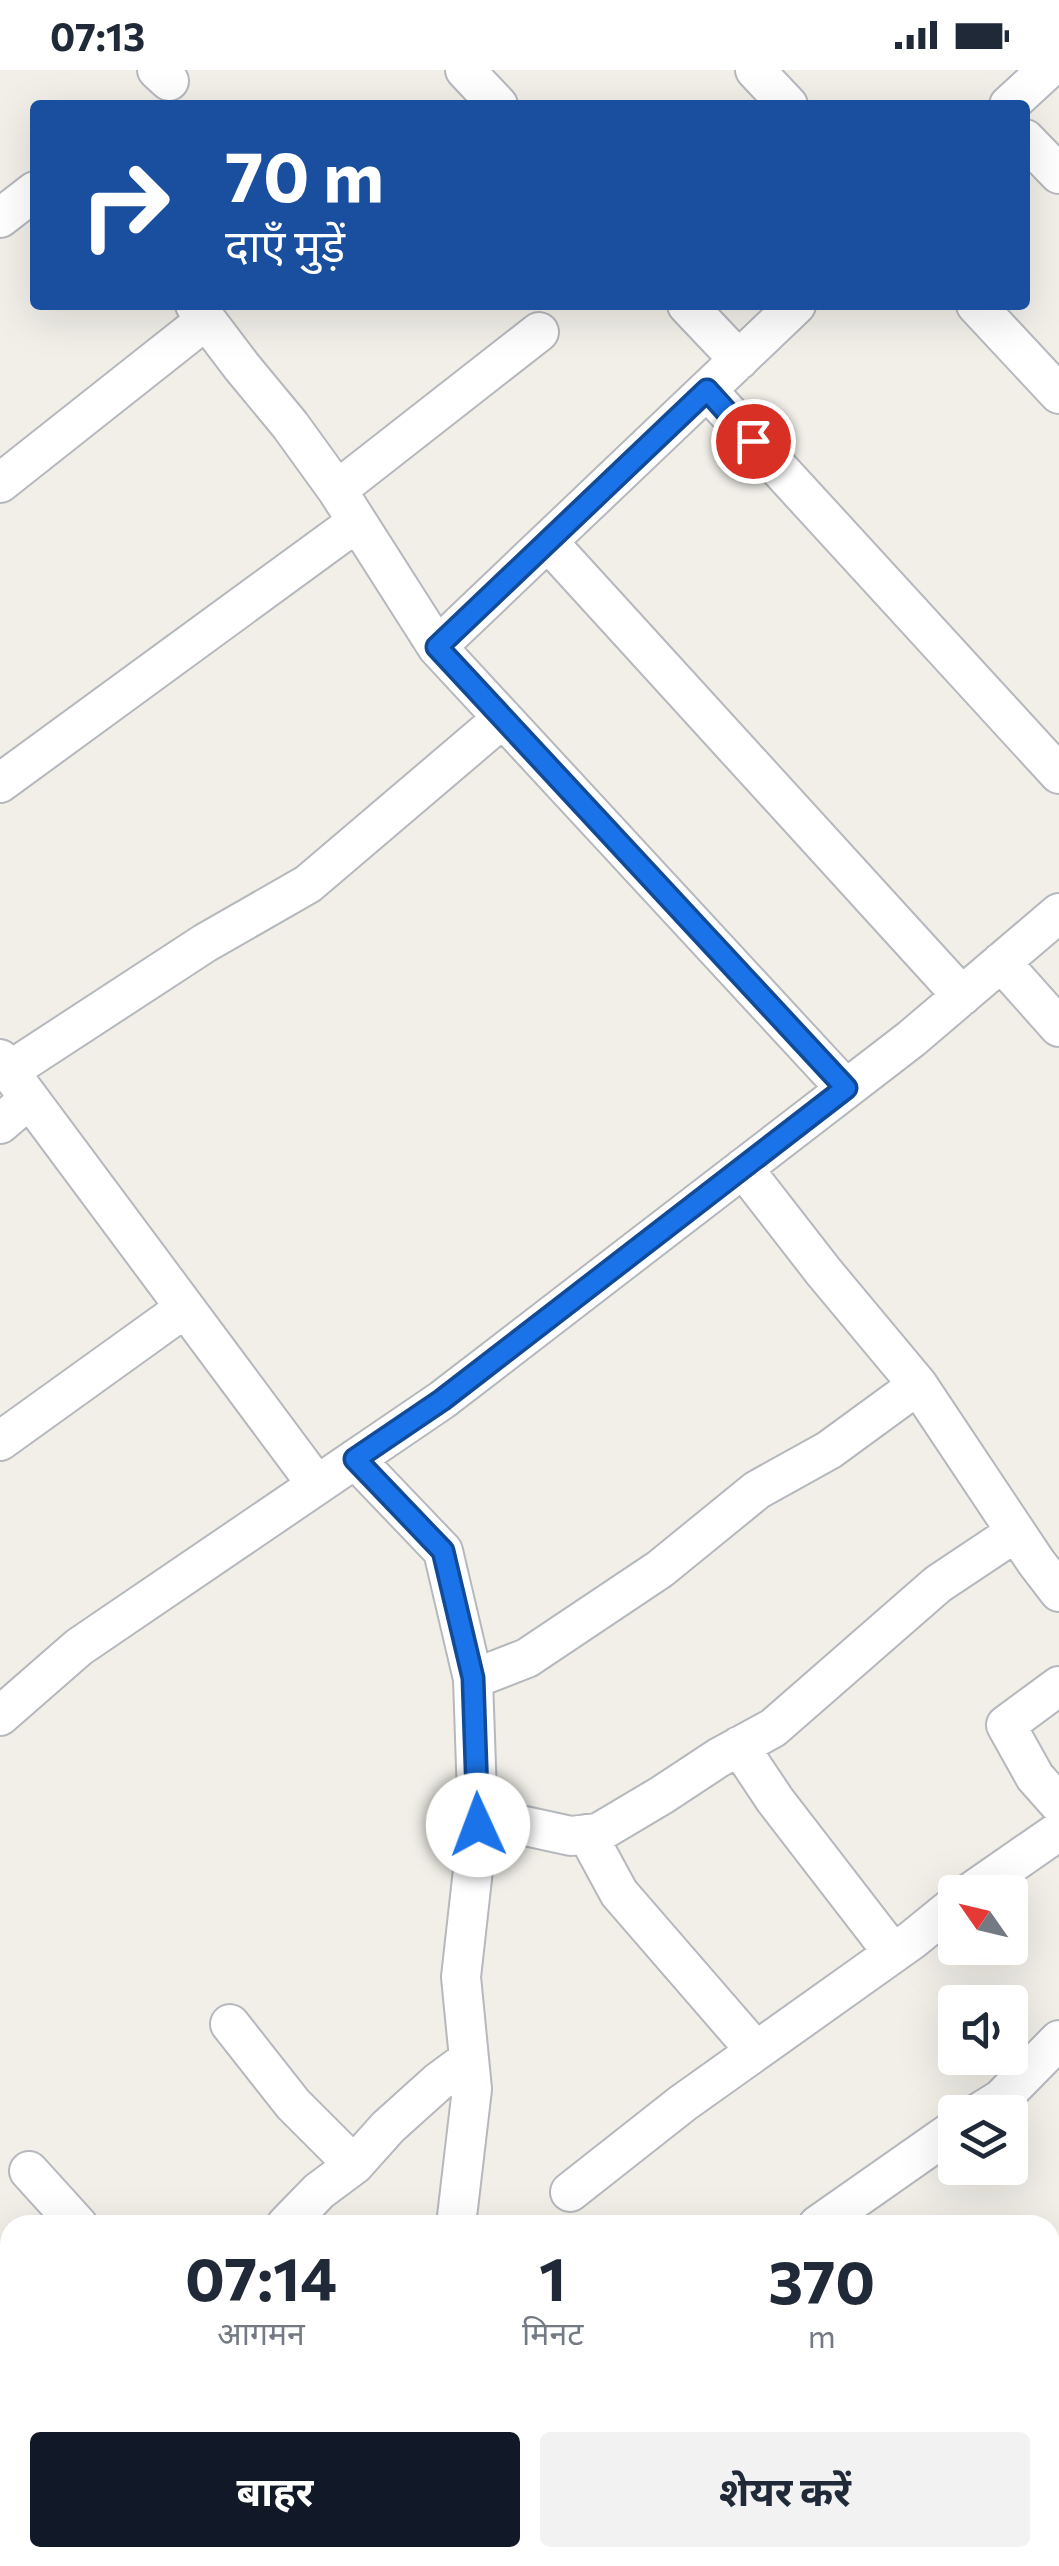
<!DOCTYPE html>
<html lang="hi">
<meta charset="utf-8">
<style>
:root{--surface:#fff;--page:#f2f2f3;--text:#1f2937;--muted:#747a83;--accent:#111827}
body{margin:0;font-family:Commissioner,"Noto Sans Devanagari",sans-serif;background:var(--page);color:var(--text);height:100vh;display:flex;flex-direction:column;font-size:38px;white-space:nowrap}
*{box-sizing:border-box;margin:0}
p{font-size:32px;color:var(--muted)}
.icon{flex:none;width:55px;height:55px;fill:none;stroke:currentColor;stroke-width:2;stroke-linecap:round;stroke-linejoin:round}
.map{position:relative;flex:1;overflow:hidden}
.details{position:absolute;left:0px;top:2145px;width:1060px;height:352px;display:flex;flex-direction:column;background:var(--surface);border-radius:30px 30px 0 0;box-shadow:0 10px 40px #0002}
.details>*{flex:none}
.banner{position:absolute;left:30px;top:30px;width:1000px;height:210px;border-radius:10px;box-shadow:0 10px 40px #0002;background:#1a4fa0;color:#fff;overflow:hidden}
.needle{width:65px;rotate:304deg}
.tools{position:absolute;left:938px;top:1805px;display:grid;gap:20px}
.tools a{display:grid;place-items:center;width:90px;height:90px;border-radius:10px;background:var(--surface);box-shadow:0 10px 40px #0002;font-size:50px}
.pin{position:absolute;display:grid;place-items:center;width:85px;height:85px;color:#fff;margin:-42px;border:5px solid #fff;border-radius:50%;box-shadow:0 2px 10px #0007}
.me{position:absolute;width:110px;margin:-55px;rotate:358deg;stroke-linejoin:round;filter:drop-shadow(0 0 8px #0008)}
.turn{display:flex;align-items:center;gap:35px;height:210px;padding:0 30px;font-size:45px}
.turn .icon{width:130px;height:130px;stroke-width:2.5}
.turn b{display:block;font-size:70px;line-height:85px}
.eta{display:flex;justify-content:space-evenly;align-items:center;height:170px;text-align:center}
.eta b{font-size:60px;font-weight:700;line-height:70px}
.button{display:flex;gap:20px;margin-top:auto;padding:20px 30px}
.button a{flex:1;height:115px;border-radius:10px;background:var(--accent);color:#fff;font-size:40px;font-weight:700;line-height:115px;text-align:center}
.button a+a{background:var(--page);color:var(--text)}
.status{display:flex;justify-content:space-between;align-items:center;height:70px;padding:0 50px;background:var(--surface);direction:ltr}
.status svg{height:28px;fill:currentColor}
.map>svg:first-child{display:block}
.lines{fill:none;stroke-linecap:round;stroke-linejoin:round}
.street-casing{stroke:#b5b8bc;stroke-width:42}
.street{stroke:#fff;stroke-width:38}
.route-casing{stroke:#114b97;stroke-width:25}
.route{stroke:#1a73e8;stroke-width:18}
</style>
<div class="status"><b>07:13</b><svg viewBox="0 0 49 12"><path d="M0 12V9h3v3zM5 12V6h3v6zM10 12V3h3v9zM15 12V0h3v12zM26 1h20v11H26zM47 4h2v5h-2z"/></svg></div>
<div class="map">
<svg width="1059" height="2496" viewBox="0 0 1059 2496">
<rect width="100%" height="100%" fill="#f1efe8"/>
<g class="lines">
<g class="street-casing">
<path id="street" d="M157 0 169 11
M465 0 498 35
M755 0 788 35
M1009 35 1047 0
M1025 69 1059 104
M0 148 35 121
M195 235 242 297 290 355 337 420 437 577 846 1019
M687 235 739 290
M976 235 1059 324
M707 320 1059 704
M0 413 206 250
M337 420 539 262
M548 472 962 926
M437 577 796 235
M0 713 357 452
M1001 892 1059 957
M0 989 317 1415
M9 1001 205 873 308 814 503 648
M0 1054 29 1029
M743 1098 823 1201 918 1315 1036 1492 1059 1522
M0 1371 185 1238
M355 1389 443 1481 473 1609 478 1755 461 1907 472 2019 456 2155
M473 1609 527 1588 660 1499 757 1420 829 1380 918 1315
M1059 1616 1006 1655 1035 1707 1059 1734
M0 1646 79 1577 442 1330 911 969 1059 843
M739 1676 775 1730 893 1883
M478 1755 525 1756 571 1766 598 1763 662 1725 718 1688 773 1658 938 1514 1016 1462
M587 1764 619 1823 755 1980
M971 1822 1059 1761
M230 1954 293 2034 354 2095
M980 2042 1001 2029 1059 1970
M29 2101 78 2155
M570 2122 683 2033 912 1870 955 1835
M286 2155 319 2121 354 2095 388 2057 438 2012 469 1989
M818 2155 955 2059
M1050 2219 1059 2212
M0 2423 10 2414
M189 2496 197 2488"/>
</g>
<use href="#street" class="street"/>
</g>
<g class="lines">
<g class="route-casing">
<path id="route" d="M478 1755 473 1608 443 1481 355 1389 442 1330 846 1018 437 577 707 320 753 371"/>
</g>
<use href="#route" class="route"/>
</g>
</svg>
<div class="tools">
<a><svg class="needle" viewBox="-14 -14 28 28"><path d="M0-13l5 13h-10z" fill="#e53935"/><path d="M0 13l5-13h-10z" fill="#747a83"/></svg></a>
<a><svg class="icon" aria-label="sound" viewBox="0 0 24 24"><path d="M4 9h4l5-4v14l-5-4H4zM17 9q2 3 0 6"/></svg></a>
<a><svg class="icon" aria-label="layers" viewBox="0 0 24 24"><path d="M12 4l9 5-9 5-9-5zM3 14l9 5 9-5"/></svg></a>
</div>
<div class="pin" style="left:753px;top:371px;background:#d93025"><svg class="icon" aria-label="arrive" viewBox="0 0 24 24"><path d="M6 21V4h12l-3 4 3 4H6"/></svg></div>
<svg class="me" style="left:478px;top:1755px" viewBox="-20 -20 40 40"><circle r="19" fill="#fff"/><path d="M0-13L10 11 0 6-10 11z" fill="#1a73e8"/></svg>
<div class="banner">
<div class="turn"><svg class="icon" aria-label="right" viewBox="0 0 24 24"><path d="M7 20v-9h11M14 6l5 5-5 5"/></svg><div><b>70 m</b>दाएँ मुड़ें</div></div>
</div>
<section class="details">
<div class="eta">
<div><b>07:14</b><p>आगमन</p></div>
<div><b>1</b><p>मिनट</p></div>
<div><b>370</b><p>m</p></div>
</div>
<div class="button"><a>बाहर</a><a>शेयर करें</a></div>
</section>
</div>
